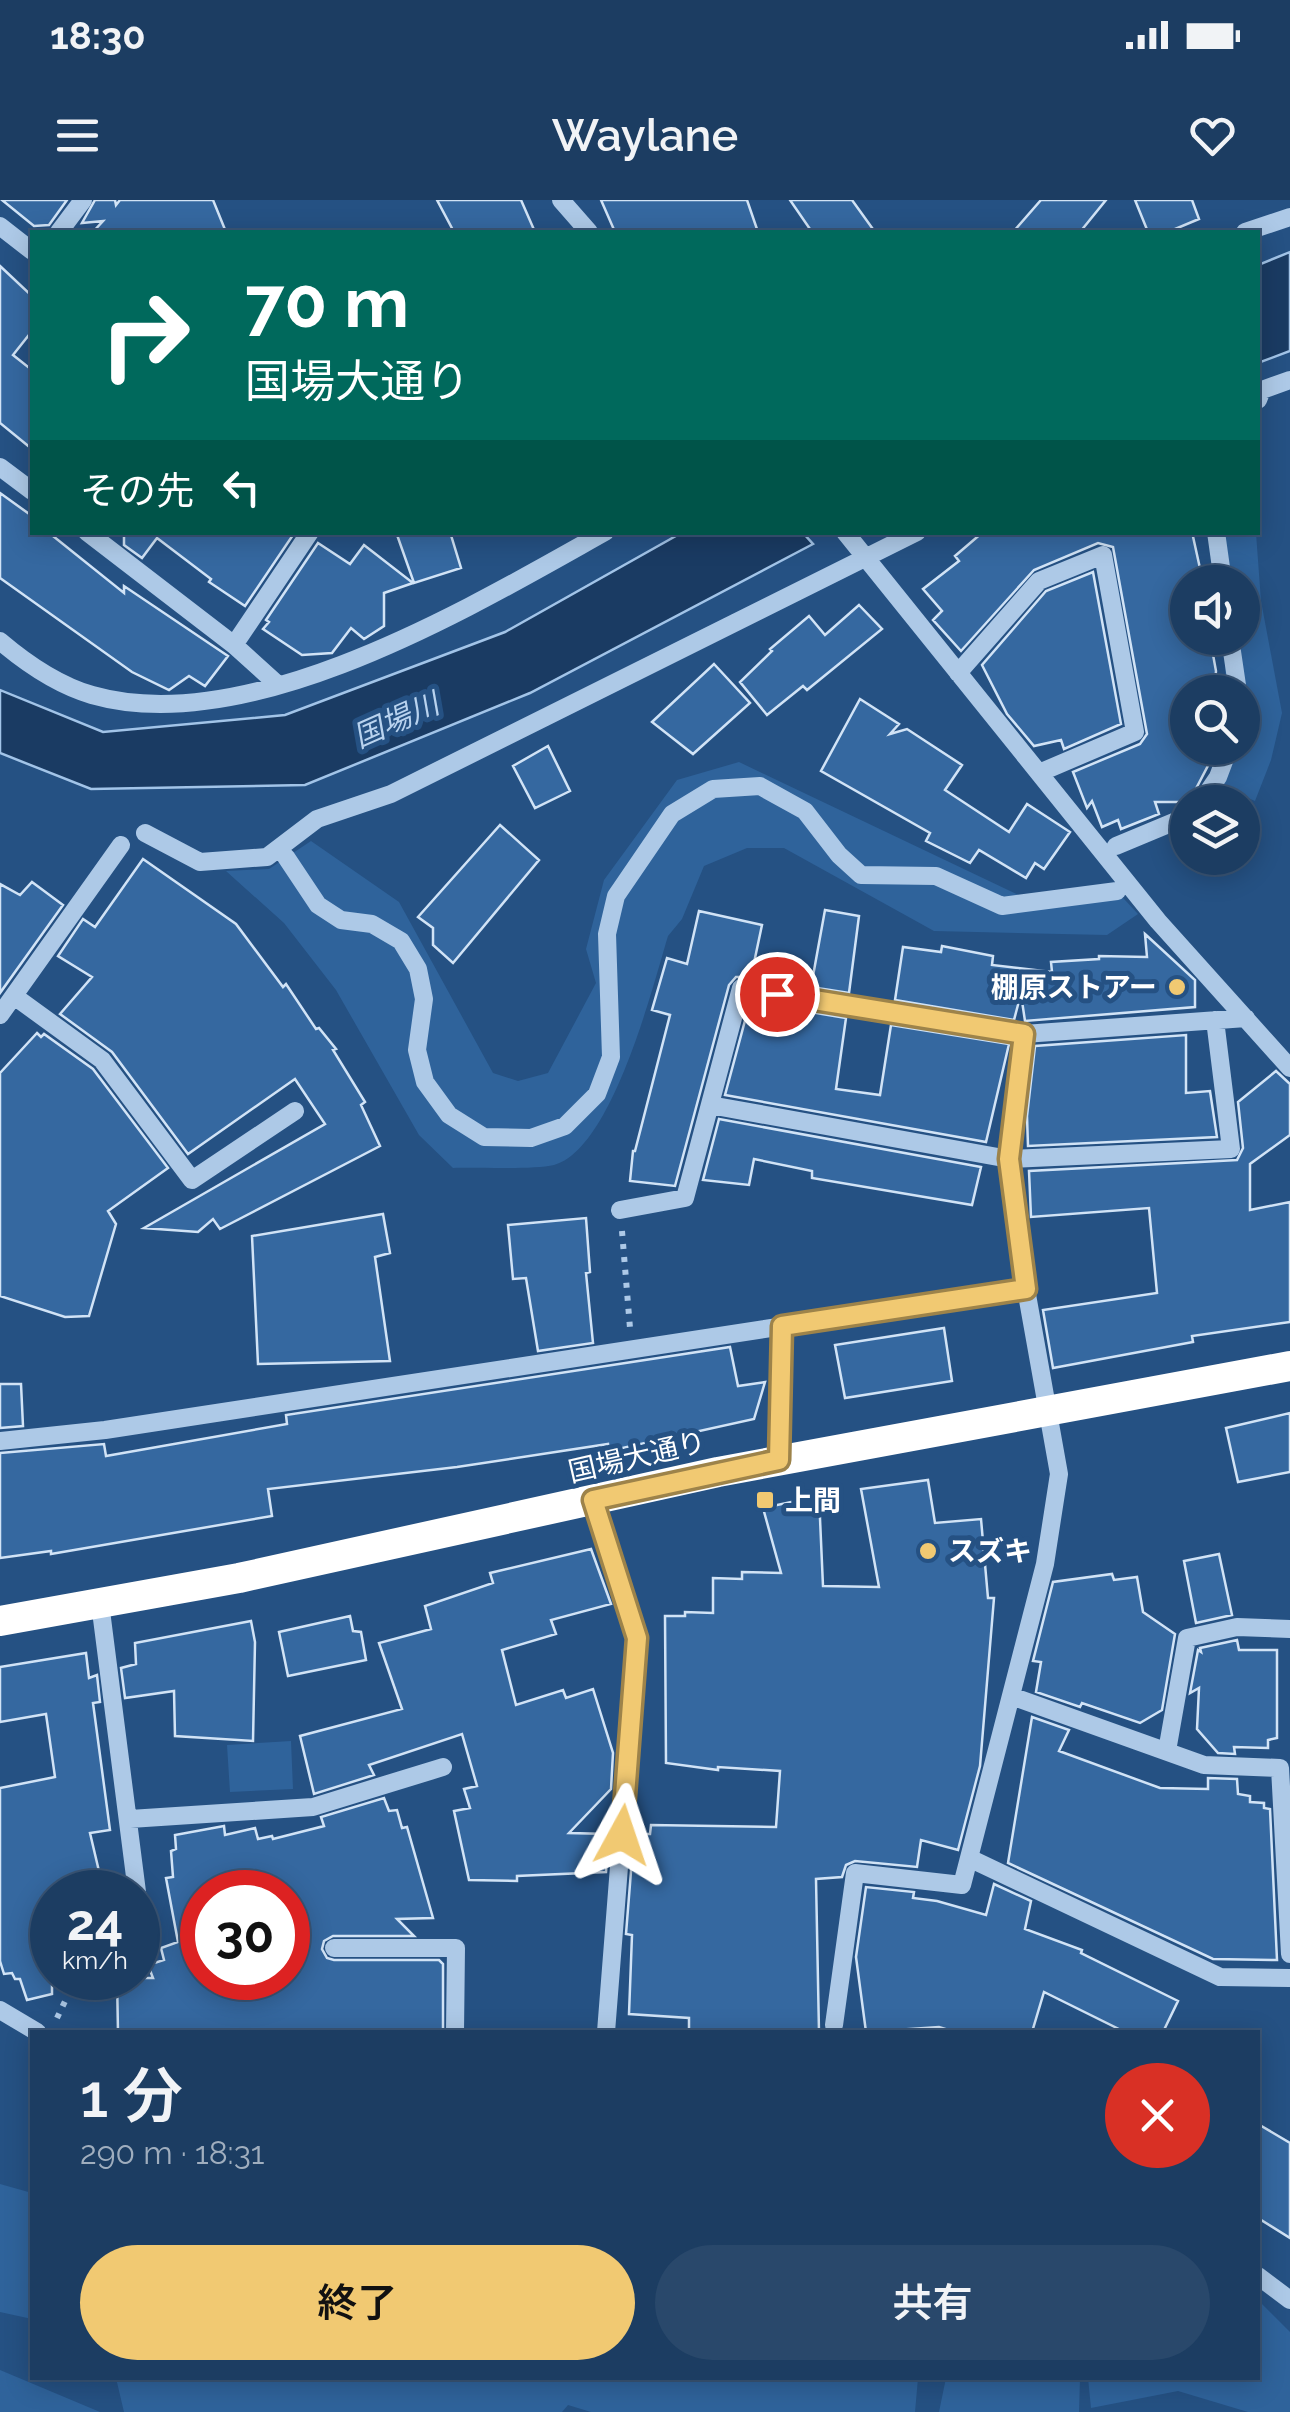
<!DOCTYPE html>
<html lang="ja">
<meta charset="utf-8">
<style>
:root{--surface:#1c3d62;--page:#29486b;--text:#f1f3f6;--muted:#a0aebe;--line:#3a5677;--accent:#f1c972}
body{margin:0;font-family:Raleway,"Noto Sans JP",sans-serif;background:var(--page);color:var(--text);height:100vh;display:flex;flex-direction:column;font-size:38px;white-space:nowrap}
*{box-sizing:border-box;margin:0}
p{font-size:32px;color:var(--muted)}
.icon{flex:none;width:55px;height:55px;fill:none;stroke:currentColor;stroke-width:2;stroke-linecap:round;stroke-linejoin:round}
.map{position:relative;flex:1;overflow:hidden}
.side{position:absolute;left:30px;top:1830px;width:1230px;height:350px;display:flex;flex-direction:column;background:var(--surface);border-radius:0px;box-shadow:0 5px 25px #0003,0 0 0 2px var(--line)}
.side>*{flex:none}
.top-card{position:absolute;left:30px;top:30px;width:1230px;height:305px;border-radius:0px;box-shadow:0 5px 25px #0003,0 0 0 2px var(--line);background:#00695c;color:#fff;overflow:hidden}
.buttons{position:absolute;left:1170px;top:365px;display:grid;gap:20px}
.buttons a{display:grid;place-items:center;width:90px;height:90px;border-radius:50%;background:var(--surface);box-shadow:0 5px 25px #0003,0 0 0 2px var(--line);font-size:50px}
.speed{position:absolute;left:30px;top:1670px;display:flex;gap:20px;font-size:50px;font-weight:700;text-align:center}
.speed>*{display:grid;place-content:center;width:130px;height:130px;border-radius:50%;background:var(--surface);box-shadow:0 5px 25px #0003,0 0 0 2px var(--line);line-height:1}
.speed small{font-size:25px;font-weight:400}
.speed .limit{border:15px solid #d22;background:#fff;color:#111}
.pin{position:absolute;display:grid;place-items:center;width:85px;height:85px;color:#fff;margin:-42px;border:5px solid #fff;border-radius:50%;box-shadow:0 2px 10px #0007}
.me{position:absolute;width:110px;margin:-55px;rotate:5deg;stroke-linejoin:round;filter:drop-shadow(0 0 8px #0008)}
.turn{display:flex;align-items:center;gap:35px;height:210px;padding:0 50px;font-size:45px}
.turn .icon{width:130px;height:130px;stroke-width:2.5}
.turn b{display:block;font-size:70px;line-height:85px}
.then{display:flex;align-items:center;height:95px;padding:0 50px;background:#0003;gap:20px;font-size:38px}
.round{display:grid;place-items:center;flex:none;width:105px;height:105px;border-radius:52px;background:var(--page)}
.summary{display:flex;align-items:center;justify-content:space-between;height:170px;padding:0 50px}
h1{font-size:60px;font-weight:600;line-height:75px}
.action{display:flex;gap:20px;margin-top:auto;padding:20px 50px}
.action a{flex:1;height:115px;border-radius:60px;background:var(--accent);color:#111;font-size:40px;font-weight:600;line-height:115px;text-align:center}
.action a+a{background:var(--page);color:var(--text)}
.status{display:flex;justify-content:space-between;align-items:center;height:70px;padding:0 50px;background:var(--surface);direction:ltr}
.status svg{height:28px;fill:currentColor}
header{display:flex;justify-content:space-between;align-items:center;height:130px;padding:0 50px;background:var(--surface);font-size:45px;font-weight:600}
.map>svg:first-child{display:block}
.green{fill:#2f639b}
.water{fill:#1a3b63;stroke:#a2c4e8;stroke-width:2.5}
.building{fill:#3568a0;stroke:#d1e3f6;stroke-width:2.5;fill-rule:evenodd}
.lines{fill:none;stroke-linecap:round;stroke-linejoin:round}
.path{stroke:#adc9e7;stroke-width:6;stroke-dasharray:5 8;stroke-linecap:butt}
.minor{stroke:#adc9e7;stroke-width:18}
.highway{stroke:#fff;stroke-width:30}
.route-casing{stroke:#9d834a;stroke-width:25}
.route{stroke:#f1c972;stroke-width:18}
.poi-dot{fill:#f1c972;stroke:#255183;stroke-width:4}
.labels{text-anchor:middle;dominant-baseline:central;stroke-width:10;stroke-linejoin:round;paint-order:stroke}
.poi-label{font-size:28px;font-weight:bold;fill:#fff;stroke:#255183;text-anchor:start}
.street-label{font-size:28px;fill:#fff;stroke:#255183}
.water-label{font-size:30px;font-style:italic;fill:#b9d3ef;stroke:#255183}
</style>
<div class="status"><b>18:30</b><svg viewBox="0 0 49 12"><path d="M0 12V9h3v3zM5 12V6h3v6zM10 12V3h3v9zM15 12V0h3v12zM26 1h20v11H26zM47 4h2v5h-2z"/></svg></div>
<header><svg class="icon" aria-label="menu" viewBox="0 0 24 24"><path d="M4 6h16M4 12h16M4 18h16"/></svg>Waylane<svg class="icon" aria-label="heart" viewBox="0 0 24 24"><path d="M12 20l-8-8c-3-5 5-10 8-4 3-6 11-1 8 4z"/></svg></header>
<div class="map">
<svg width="1290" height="2212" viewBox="0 0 1290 2212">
<rect width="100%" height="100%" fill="#255183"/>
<path class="green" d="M1208 333H1256L1261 401 1282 513 1271 560 1255 601 1222 587 1210 602 1220 548H1242V492H1226L1224 438H1242V382H1216Z
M739 562 1025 698 1112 686 1138 714 1107 735 934 731 784 648H747L704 666 682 719 668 736C652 789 612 949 554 965 533 970 477 967 453 968L419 935 336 790 284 723 226 671 269 669 311 641 399 702 493 873 518 881 548 873 596 783 586 749 604 680 677 580Z
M291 1541 293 1589 230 1592 227 1545Z
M0 1984 32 1993V2119L0 2112Z
M1258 2100 1290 2132V2212H1248L1178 2191 1091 2208 1088 2178H1258Z
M0 2170 100 2212H0Z
M116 2178H918L915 2212H591L568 2205 562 2212H124Z
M946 2178H1080L1079 2212H939Z"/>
<path class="water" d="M1290 52V151L1258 163V65Z
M683 332 803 333 813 344 530 493 305 585 91 589 0 553V490L103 532 285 515 505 432Z"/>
<path class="building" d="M2 0H67L49 25 34 26Z
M95 0H115L116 5 120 0H213L226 32H93L103 21 82 23Z
M437 0H521L535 32H454Z
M601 0H747L758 32H615Z
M790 0H852L875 32H812Z
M1041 0H1106L1080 32H1013Z
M1135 0H1192L1199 19 1168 32H1148Z
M0 66 32 96V131L13 155 32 170V249L0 223Z
M0 293 32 316V332H48L124 393V386L228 456 205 486 189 476 169 490 132 472 0 378Z
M124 332H295L245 406 209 382 211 379 157 338 142 358 124 345Z
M396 332H450L461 368 414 383Z
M983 332H1192L1203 382H1188V438H1210L1216 471 1214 492H1188V548H1205L1212 558 1189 602H1155L1159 614 1121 629 1118 620 1102 627 1092 601 1087 608 1073 572 1140 544 1147 534 1113 347 1098 343 1034 370 961 451 933 420 942 411 923 389 959 361 955 356Z
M318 343 350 364 364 345 413 383 384 393V426L364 439 351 428 332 453 302 455 263 429 269 422 266 420Z
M1093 372 1121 524 1064 549 1061 540 1034 546 1007 514 982 465 1046 391Z
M859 405 882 429 807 490 803 486 767 515 740 482 772 451 770 449 809 416 825 435Z
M714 464 750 503 693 554 652 522Z
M860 499 899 524 890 534 907 529 962 565 945 590 1009 632 1027 604 1070 632 1044 669 1035 663 1026 678 979 650 970 663 926 641 930 633 821 571Z
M548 546 570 591 535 608 513 566Z
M500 625 539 660 453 763 433 745V728L418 717Z
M143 659 236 724 283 787 286 784 316 829 319 828 336 849 333 850 365 902 361 905 380 946 220 1029 213 1019 198 1032 144 1028 325 924 295 879 188 954 112 852 60 814 92 777 58 756 83 719 95 727Z
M32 682 63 705 0 793V684L20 695Z
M825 710 859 716 849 793 811 787Z
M699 711 762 725 751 777H736L729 785 675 986 630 981 633 951H635L670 815 652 810 667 758 687 764Z
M1145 734 1195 780V807L1025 821 1022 801H1019L1014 820 895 800 903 747 941 752 942 746 993 756 992 765 1052 772 1051 762 1099 759V756L1147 757Z
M750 802 846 818 836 889 880 895 891 825 1009 844 986 942 725 895Z
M37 833 41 837 44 834 93 869 168 968 108 1011 116 1024 89 1116 65 1117 0 1096V873Z
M1186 835V893L1210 891 1217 937 1028 946 1027 916 1035 846Z
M1276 871 1290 884V935L1250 964V1010L1290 1002V1122L1192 1136 1193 1142 1053 1168 1043 1110 1157 1093 1149 1008 1031 1017 1029 971 1237 960 1243 948 1238 902Z
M719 919 981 967 972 1005 812 978V971L754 959 749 985 703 980Z
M383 1014 390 1053 375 1057 390 1161 258 1164 252 1036Z
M586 1018 590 1072 586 1073 593 1143 538 1151 526 1078 513 1079 508 1025Z
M944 1128 952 1181 845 1198 835 1145Z
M730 1147 738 1186 765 1182 754 1219 609 1251 608 1244 457 1267 268 1289 272 1316 51 1354V1351L0 1358V1253L104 1244 106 1256 287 1224 286 1215Z
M0 1184H21L23 1226 0 1228Z
M1290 1213V1272L1238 1282 1226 1228Z
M928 1280 935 1323 981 1319 988 1398H994L980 1566 958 1650 921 1640 917 1667 855 1661 846 1665 842 1677 816 1679 819 1832H689V1818L629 1814 632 1735 626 1734 634 1634H650L651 1625 776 1627 780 1571 718 1567V1570L666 1563 665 1416H685V1412L713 1413V1378L742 1379V1372L781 1373 763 1308 819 1296 823 1386 879 1387 861 1289Z
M591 1349 611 1404 551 1420 556 1434 502 1450 516 1505 563 1490 566 1498 593 1489 613 1553 611 1589 569 1633 609 1634 606 1672 517 1676V1681L469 1680 454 1611 470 1608 464 1589 477 1586 462 1534 369 1565 374 1575 314 1594 300 1536 402 1509 379 1443 431 1429 425 1406 493 1383 490 1373Z
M1219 1354 1232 1415 1196 1423 1184 1361Z
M1112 1374 1114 1380 1137 1377 1143 1412 1175 1434 1162 1510 1140 1523 1082 1503 1080 1507 1036 1492 1041 1462 1033 1461 1053 1382Z
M350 1416 353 1431 361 1432 366 1460 288 1476 279 1432Z
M251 1421 255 1442 253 1541 175 1536 174 1491 125 1498 121 1468 136 1464 135 1443Z
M1237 1440 1239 1450H1277V1538L1268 1540V1548L1234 1547 1235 1554 1218 1553 1197 1529 1199 1488 1190 1493 1198 1450 1201 1452 1200 1448Z
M86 1453 89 1478 97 1475 100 1502 93 1503 110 1630 90 1633 102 1684 52 1692V1794L27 1800 20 1779H15L12 1773 4 1774 0 1761V1588L55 1577 46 1514 0 1522V1467Z
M1032 1517 1069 1530 1059 1551 1160 1588 1208 1589V1578L1237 1579 1238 1594 1250 1596V1602L1264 1603V1608L1270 1609 1277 1760 1213 1759 1008 1663Z
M384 1598 389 1611 397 1610 402 1628 407 1627 433 1718 397 1719 414 1736H333L324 1741 322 1749 327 1758 334 1760H439L443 1764V1832H118L117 1778H153L148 1765 164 1760 161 1748 178 1742 166 1678 173 1677 171 1651 176 1649 175 1635 224 1626 225 1635 255 1628 258 1639 272 1636 273 1639 324 1626 321 1617ZM202 1692H288V1778H202Z
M994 1684 1031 1701 1025 1729 1082 1750 1081 1753 1178 1801 1163 1832H1125L1044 1792 1032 1832H955L939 1827 866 1832 856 1757 866 1687 914 1692 913 1698 937 1701 986 1715Z
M1258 1924 1290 1943V2038L1258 2018Z"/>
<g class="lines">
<path class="path" d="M622 1031 630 1128
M57 1818 69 1793 66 1778"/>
<path class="minor" d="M561 0 589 32
M0 26 32 51
M59 32 83 0
M1245 32 1290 17
M1258 200 1262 190 1290 180
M0 267 32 291
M87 332 234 445 310 332
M845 332 1158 721 1290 868
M1216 332 1223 382
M1230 438 1238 492
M0 441C27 464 58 485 92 495 249 540 471 407 605 332
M234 445 277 484
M958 473 1039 381 1103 355 1135 532 1039 573
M1201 602 1218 577 1229 548
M145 633 200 662 267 657 317 619 391 594 917 332
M1116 646 1188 616
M286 657 318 705 341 720 372 724 401 741 418 769 424 799 417 850 425 882 449 915 484 937 531 938 565 926 597 894 611 857 607 734 616 696 672 614 713 589 760 586 805 611 839 655 861 675 936 676 1002 706 1117 691
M14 796 102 860 192 980 295 911
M0 815 121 645
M1024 834 1009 959 1026 1089
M710 905 1009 959 1231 949 1215 820
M620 1010 685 998 741 788 1024 834 1246 818
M0 1241 105 1230 1026 1089 1059 1274 1045 1364 962 1685 855 1673 834 1825
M779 1261 782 1126
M593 1301 637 1438 606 1832
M100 1403 137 1692
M1011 1496 1204 1565 1280 1568 1290 1754
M1167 1551 1187 1438 1237 1427 1290 1429
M130 1619 313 1607 443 1567
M969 1658 1220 1777 1290 1778
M138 1696 141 1728
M334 1748H456L455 1832
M0 1810 37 1832
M1258 2076 1290 2100"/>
<path class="highway" d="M0 1421 239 1378 718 1272 1290 1166"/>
</g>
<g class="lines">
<g class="route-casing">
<path id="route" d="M622 1635 637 1438 593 1300 779 1260 782 1126 1026 1089 1009 959 1024 834 777 794"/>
</g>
<use href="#route" class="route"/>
</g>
<g class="poi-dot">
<circle cx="1177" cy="787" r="10"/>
<rect x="755" y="1290" width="20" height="20" rx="5"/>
<circle cx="928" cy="1351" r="10"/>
</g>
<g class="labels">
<g class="poi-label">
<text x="1157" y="787" text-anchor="end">棚原ストアー</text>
<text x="785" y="1300">上間</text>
<text x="948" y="1351">スズキ</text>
</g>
<g class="street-label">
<text transform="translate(637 1257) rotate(-13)">国場大通り</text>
</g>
<g class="water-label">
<text transform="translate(396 520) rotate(-24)">国場川</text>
</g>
</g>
</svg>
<div class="buttons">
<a><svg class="icon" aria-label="sound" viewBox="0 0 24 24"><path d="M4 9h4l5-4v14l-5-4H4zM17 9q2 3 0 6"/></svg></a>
<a><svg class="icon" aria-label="search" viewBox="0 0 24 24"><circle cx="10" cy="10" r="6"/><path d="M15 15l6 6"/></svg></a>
<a><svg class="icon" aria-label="layers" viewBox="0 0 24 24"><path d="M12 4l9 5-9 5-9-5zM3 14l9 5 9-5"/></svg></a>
</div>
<div class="speed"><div>24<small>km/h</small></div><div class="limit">30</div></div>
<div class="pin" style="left:777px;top:794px;background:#d93025"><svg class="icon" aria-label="arrive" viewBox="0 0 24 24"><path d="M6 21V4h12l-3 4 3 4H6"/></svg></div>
<svg class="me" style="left:622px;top:1635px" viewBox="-20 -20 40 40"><path d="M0-17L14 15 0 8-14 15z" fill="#f1c972" stroke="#fff" stroke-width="4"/></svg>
<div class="top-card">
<div class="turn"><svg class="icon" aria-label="right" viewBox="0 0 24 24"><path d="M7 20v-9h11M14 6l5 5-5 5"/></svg><div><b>70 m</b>国場大通り</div></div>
<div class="then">その先<svg class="icon" aria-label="left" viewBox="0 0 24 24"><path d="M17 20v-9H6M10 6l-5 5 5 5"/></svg></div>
</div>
<section class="side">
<div class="summary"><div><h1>1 分</h1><p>290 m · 18:31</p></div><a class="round" style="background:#d93025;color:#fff"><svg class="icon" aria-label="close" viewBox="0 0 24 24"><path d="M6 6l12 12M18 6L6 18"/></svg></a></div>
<div class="action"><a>終了</a><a>共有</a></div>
</section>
</div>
